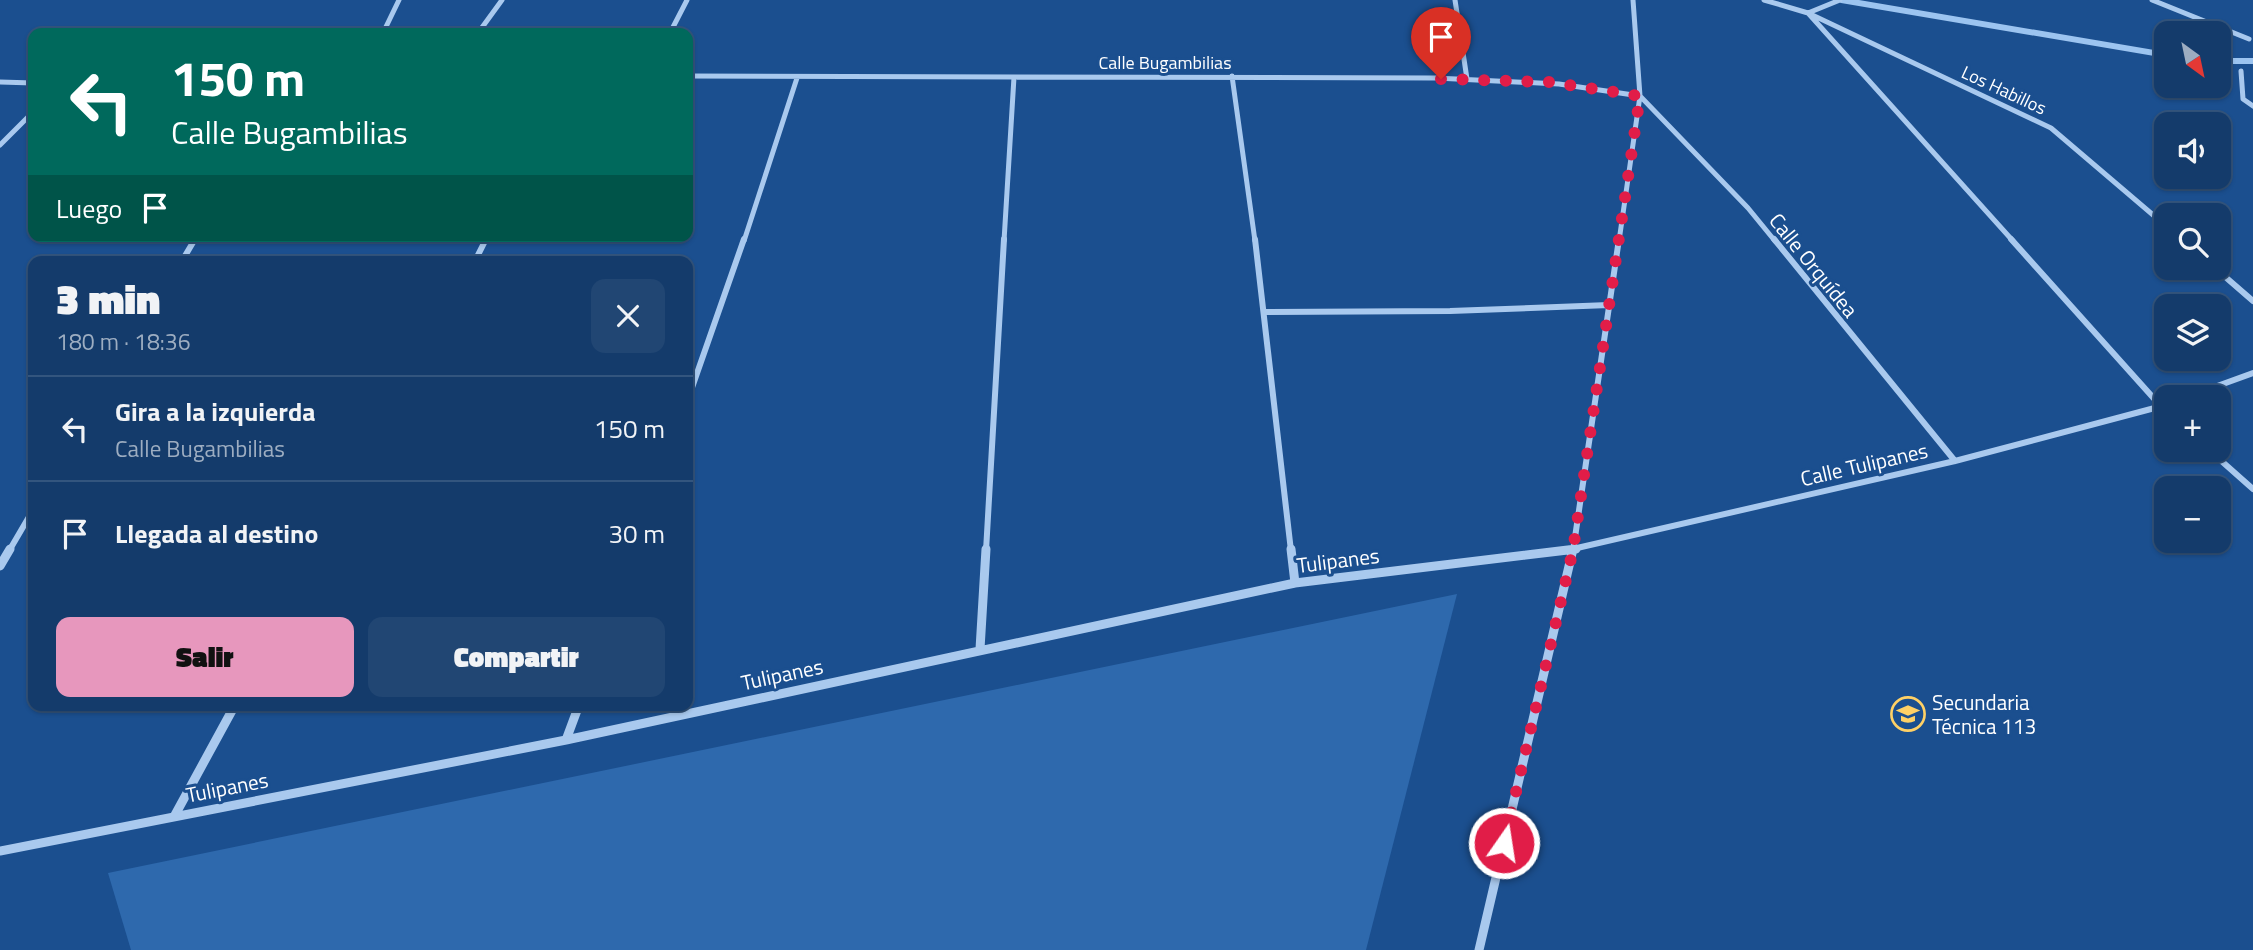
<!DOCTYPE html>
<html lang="es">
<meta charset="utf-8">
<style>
:root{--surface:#143b6b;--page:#214673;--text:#f1f3f6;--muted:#9dadc1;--line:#33557e;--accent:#e797bd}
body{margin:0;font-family:"Titillium Web",sans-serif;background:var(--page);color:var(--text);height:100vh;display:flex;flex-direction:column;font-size:26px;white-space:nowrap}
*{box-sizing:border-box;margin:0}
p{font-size:23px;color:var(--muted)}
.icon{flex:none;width:38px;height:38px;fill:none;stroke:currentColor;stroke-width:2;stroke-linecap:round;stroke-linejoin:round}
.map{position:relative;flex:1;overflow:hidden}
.sheet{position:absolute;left:28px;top:256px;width:665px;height:455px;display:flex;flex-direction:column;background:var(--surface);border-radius:14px;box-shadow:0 2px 5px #0004,0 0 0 2px var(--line)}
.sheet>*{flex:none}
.guide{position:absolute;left:28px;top:28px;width:665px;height:214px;border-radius:14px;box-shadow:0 2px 5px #0004,0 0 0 2px var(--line);background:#00695c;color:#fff;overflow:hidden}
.needle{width:46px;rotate:147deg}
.buttons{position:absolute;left:2154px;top:21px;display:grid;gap:14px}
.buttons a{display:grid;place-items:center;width:77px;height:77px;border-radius:14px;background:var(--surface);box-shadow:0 2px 5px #0004,0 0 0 2px var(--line);font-size:35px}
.pin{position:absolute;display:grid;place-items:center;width:60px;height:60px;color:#fff;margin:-72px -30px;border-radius:50% 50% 50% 0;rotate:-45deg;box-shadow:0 0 7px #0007}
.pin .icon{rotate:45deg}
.me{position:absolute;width:77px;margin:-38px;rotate:13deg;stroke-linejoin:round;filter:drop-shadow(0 0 5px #0008)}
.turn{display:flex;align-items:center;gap:24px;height:147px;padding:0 28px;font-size:32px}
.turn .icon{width:91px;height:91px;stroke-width:2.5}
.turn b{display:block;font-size:49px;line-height:60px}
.then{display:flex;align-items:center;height:66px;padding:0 28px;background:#0003;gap:14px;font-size:26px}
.round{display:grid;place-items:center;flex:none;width:74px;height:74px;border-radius:14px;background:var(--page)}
.head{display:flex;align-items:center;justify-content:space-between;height:119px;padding:0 28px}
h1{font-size:42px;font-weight:800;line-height:52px}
.action{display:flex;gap:14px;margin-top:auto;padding:14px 28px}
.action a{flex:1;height:80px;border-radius:14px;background:var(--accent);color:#111;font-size:28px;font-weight:800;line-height:80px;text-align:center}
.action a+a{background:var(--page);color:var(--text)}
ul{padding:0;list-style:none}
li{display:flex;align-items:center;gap:21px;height:105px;padding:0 28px;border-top:2px solid var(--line)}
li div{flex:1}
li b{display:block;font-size:26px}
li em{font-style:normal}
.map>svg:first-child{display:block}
.green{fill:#2e69ad}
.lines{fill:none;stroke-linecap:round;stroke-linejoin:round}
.stream{fill:#9cc4f0;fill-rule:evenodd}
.minor-far2{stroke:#a9c9ee;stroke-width:5}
.minor-far1{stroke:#a9c9ee;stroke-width:6}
.minor{stroke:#a9c9ee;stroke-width:9}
.route{stroke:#e11d48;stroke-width:12;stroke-dasharray:0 21.6}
.labels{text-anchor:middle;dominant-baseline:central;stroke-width:6;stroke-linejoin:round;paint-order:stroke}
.far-street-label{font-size:18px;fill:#fff;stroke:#1b4f8f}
.street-label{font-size:21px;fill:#fff;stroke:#1b4f8f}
.poi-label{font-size:21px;fill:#fff;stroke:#1b4f8f;text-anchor:start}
</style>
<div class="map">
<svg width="2253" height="950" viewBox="0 0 2253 950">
<rect width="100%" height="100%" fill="#1b4f8f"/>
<path class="green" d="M1457 594 1366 950H131L108 873Z"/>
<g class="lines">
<path class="stream" d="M1836 0H1859L2166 52V58L1841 3Z
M2219 58H2253V64H2219Z"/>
<path class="minor-far2" d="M1455 0 1467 79
M1764 0 1808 13 2051 128 2166 226
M2152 0 2249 39
M1808 13 2013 241
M1808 13 1840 0
M383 33 399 0
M478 33 502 0
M670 33 687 0
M2241 71 2243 99 2253 106
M688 76 1436 78 1559 84 1640 96
M1232 76 1255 241
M0 82 33 83
M1640 96 1748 208 1775 241
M0 145 33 112
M194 241 197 236
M485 241 488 236
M744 241 797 78
M1004 241 1014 77
M1619 241 1640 96 1633 0"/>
<path class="minor-far1" d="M1255 239 1291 551
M1774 239 1955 461
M2011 239 2166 412
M182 261 195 239
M475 261 486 239
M2215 268 2253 301
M1265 312 1450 311 1609 305
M2187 397 2253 373
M688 399 744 239
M2209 450 2253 489
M9 551 33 510
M986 551 1004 239
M1564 551 1955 461 2166 405
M1573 551 1619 239"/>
<path class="minor" d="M1291 549 1295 583
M0 566 10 549
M980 649 986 549
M566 740 579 705
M175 815 235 705
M0 851 566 740 1295 583 1576 549
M1479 950 1573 549"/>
</g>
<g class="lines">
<path class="route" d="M1441 79 1549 82 1640 96 1573 550 1504 843"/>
</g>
<defs>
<g id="school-ring" transform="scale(1.75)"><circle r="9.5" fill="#1b4f8f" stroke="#ffd166" stroke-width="1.5"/><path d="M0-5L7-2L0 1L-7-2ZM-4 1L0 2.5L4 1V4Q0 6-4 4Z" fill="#ffd166"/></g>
</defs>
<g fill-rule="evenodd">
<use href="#school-ring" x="1908" y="714"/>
</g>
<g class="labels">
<g class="far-street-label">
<text x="1165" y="62">Calle Bugambilias</text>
<text transform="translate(2004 90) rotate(25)">Los Habillos</text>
</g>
<g class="street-label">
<text transform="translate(1814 265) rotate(51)">Calle Orquídea</text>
<text transform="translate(1864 464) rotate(-13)">Calle Tulipanes</text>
<text transform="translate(1338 560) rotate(-7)">Tulipanes</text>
<text transform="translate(782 674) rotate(-12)">Tulipanes</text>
<text transform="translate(227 787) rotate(-11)">Tulipanes</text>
</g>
<g class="poi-label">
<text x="1932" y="702">Secundaria<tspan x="1932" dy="24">Técnica 113</tspan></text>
</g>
</g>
</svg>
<div class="buttons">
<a><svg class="needle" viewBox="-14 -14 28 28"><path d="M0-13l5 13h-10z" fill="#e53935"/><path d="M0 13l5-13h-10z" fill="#9dadc1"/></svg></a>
<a><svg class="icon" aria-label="sound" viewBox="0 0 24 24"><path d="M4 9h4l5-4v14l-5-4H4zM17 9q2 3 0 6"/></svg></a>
<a><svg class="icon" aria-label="search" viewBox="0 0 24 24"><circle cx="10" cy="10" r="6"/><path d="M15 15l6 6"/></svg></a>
<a><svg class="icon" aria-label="layers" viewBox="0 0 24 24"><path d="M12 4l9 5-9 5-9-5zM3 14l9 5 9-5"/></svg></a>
<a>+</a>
<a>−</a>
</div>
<div class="pin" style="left:1441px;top:79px;background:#d93025"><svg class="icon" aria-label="arrive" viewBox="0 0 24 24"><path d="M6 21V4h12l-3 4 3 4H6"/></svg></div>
<svg class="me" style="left:1504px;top:843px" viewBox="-20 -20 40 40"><circle r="17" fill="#e11d48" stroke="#fff" stroke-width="3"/><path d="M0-11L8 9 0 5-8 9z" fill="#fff"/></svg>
<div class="guide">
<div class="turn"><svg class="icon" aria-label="left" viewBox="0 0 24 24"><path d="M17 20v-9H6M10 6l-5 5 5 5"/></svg><div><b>150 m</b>Calle Bugambilias</div></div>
<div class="then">Luego<svg class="icon" aria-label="arrive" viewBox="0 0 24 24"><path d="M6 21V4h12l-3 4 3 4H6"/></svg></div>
</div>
<section class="sheet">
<div class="head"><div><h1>3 min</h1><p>180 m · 18:36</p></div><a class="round"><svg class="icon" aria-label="close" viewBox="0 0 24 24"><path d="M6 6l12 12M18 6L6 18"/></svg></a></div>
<ul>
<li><svg class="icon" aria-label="left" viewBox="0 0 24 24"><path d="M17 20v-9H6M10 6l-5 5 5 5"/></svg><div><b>Gira a la izquierda</b><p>Calle Bugambilias</p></div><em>150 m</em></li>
<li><svg class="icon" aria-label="arrive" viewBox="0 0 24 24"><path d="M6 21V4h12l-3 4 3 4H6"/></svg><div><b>Llegada al destino</b></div><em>30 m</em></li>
</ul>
<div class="action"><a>Salir</a><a>Compartir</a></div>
</section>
</div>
